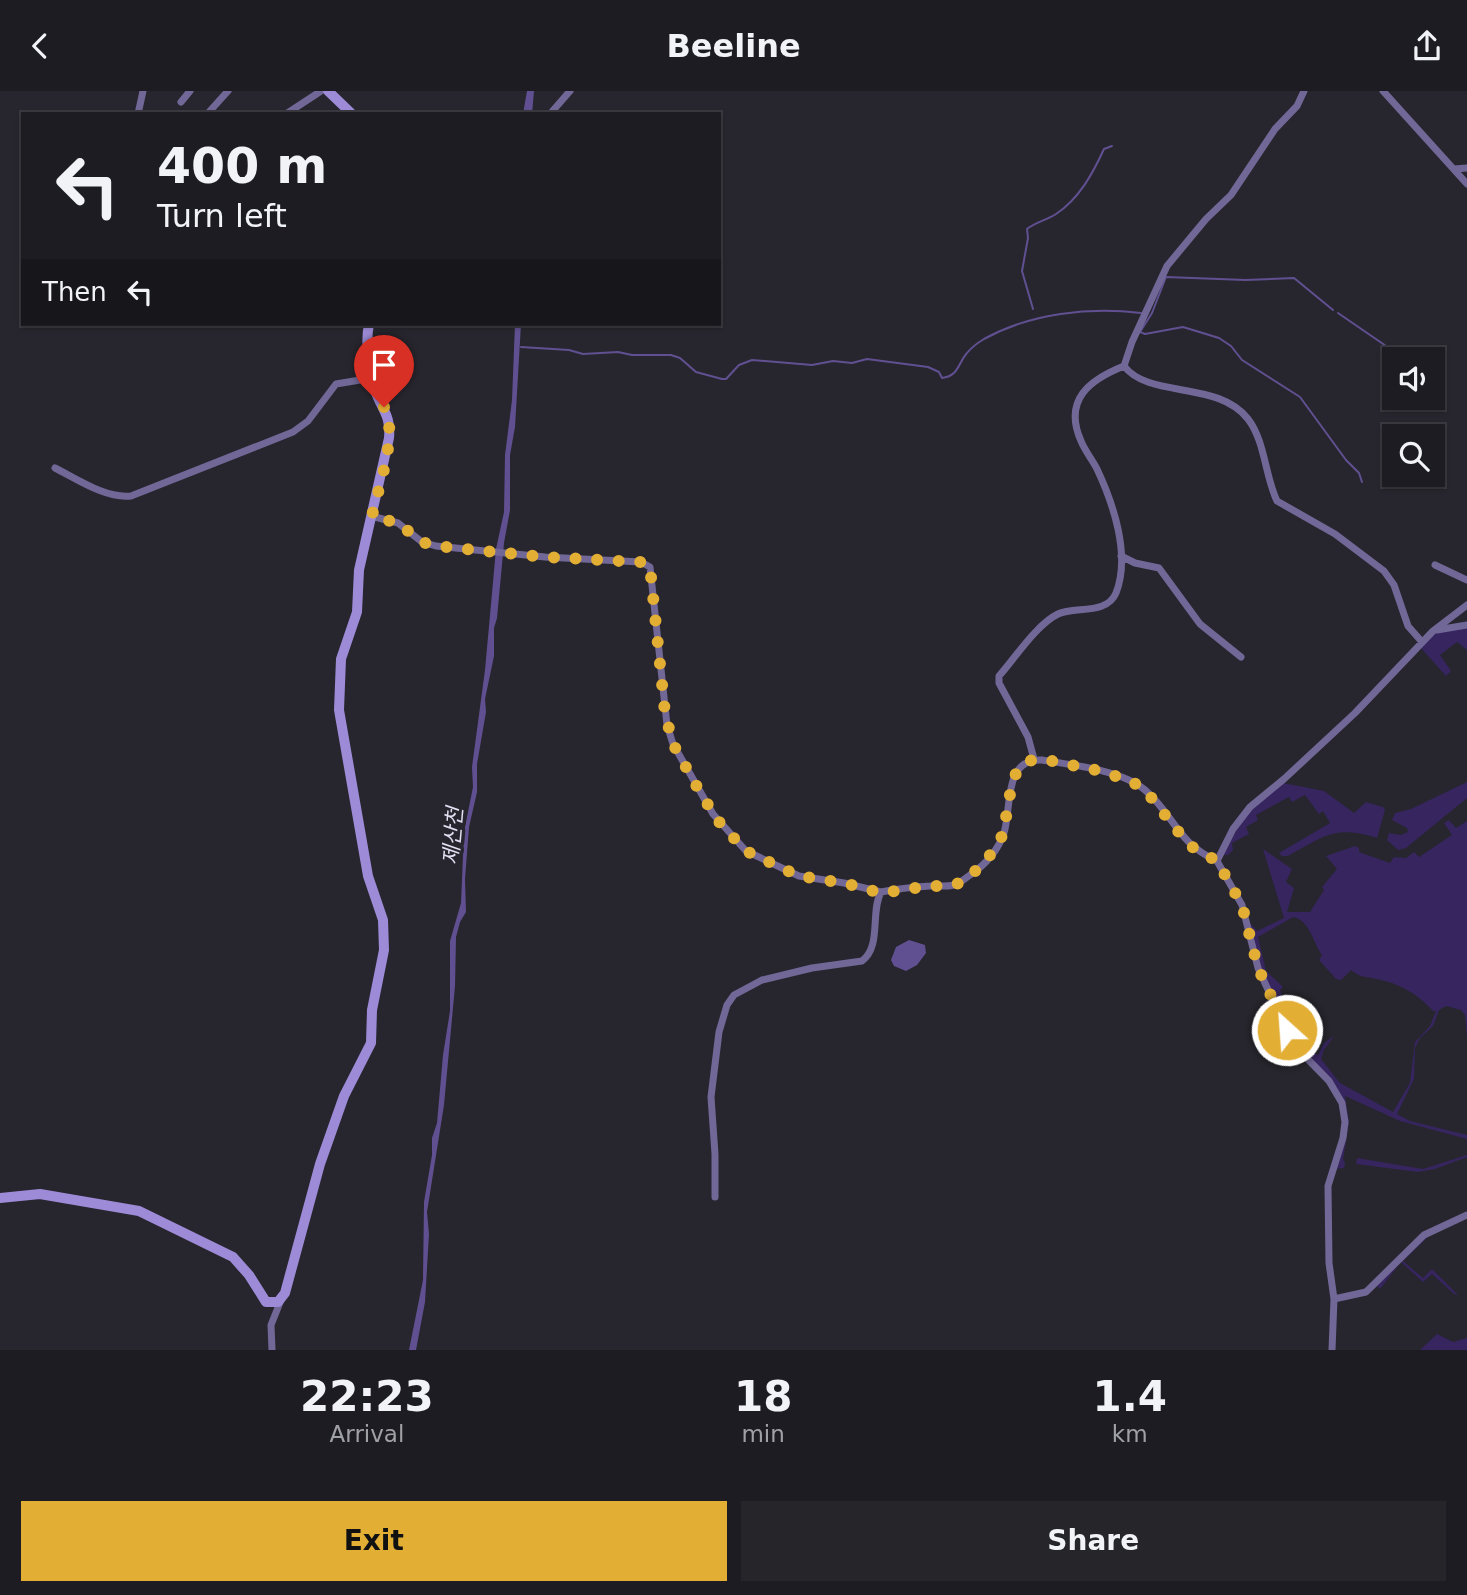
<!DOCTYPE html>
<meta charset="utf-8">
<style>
:root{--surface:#1d1c22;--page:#25252a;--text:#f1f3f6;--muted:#a0a1a5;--line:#3b3a40;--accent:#e3ae34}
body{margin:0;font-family:"DejaVu Sans","Noto Sans KR",sans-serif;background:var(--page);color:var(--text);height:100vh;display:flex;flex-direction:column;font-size:26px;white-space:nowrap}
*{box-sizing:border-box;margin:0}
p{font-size:23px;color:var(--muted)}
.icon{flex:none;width:38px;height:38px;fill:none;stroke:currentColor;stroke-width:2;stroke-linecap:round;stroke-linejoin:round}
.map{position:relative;height:1259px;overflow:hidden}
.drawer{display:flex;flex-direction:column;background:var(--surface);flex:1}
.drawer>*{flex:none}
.top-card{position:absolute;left:21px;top:21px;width:700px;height:214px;border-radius:0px;box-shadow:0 2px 5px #0004,0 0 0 2px var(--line);background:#1d1c22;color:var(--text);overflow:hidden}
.controls{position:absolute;left:1382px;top:256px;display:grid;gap:14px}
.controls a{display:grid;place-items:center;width:63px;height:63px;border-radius:0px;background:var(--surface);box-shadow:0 2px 5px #0004,0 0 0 2px var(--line);font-size:35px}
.pin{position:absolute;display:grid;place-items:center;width:60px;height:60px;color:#fff;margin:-72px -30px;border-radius:50% 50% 50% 0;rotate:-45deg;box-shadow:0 0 7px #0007}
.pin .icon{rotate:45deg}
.me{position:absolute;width:77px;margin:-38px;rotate:334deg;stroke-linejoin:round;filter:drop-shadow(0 0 5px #0008)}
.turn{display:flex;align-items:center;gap:24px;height:147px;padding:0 21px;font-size:32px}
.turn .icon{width:91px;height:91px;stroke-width:2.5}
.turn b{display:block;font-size:49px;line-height:60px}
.then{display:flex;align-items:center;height:66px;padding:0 21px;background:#0003;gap:14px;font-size:26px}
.eta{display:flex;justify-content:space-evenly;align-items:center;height:119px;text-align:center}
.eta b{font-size:42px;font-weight:800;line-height:49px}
.button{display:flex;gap:14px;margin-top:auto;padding:14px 21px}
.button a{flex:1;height:80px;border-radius:0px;background:var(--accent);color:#111;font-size:28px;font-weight:800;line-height:80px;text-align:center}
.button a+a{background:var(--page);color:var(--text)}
header{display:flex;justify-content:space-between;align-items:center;height:91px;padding:0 21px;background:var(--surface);font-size:32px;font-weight:800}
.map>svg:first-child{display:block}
.green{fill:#36255f;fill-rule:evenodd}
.water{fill:#615091}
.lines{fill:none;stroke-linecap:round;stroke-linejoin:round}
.stream{stroke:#615091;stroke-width:2}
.street{stroke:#726897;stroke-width:7}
.secondary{stroke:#9d8bd7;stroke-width:10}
.route{stroke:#e3ae34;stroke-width:12;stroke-dasharray:0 21.6}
.labels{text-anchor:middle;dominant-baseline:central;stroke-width:7;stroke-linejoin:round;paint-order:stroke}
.water-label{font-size:21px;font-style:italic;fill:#e3e0f3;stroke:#27262e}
</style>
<header><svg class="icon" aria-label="back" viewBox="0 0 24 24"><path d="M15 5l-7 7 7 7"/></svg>Beeline<svg class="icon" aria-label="share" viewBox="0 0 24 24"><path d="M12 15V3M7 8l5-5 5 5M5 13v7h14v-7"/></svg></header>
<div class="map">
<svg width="1467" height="1259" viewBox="0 0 1467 1259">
<rect width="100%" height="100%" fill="#27262e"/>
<path class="green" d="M1467 536V559L1457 551 1440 564 1451 580 1446 585 1420 556 1434 542Z
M1467 691V707L1406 757 1398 759 1387 749 1389 742 1401 744 1408 741 1407 737 1392 729 1395 722 1411 718Z
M1283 692 1324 700 1354 722 1366 711 1383 716 1385 719 1377 747C1334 734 1325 745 1288 765H1282L1279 762 1330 732 1323 720 1319 723 1305 704 1292 711 1289 706 1256 724 1258 729 1246 736 1249 743 1232 752 1233 759 1228 764H1222L1245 724Z
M1449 729 1456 737 1467 730V947L1465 924 1461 919 1446 915 1439 919 1433 935 1420 947 1415 957 1414 988 1397 1023 1410 1030 1467 1044V1048L1400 1030 1345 1005 1349 1031 1343 1069 1345 1071 1344 1077 1335 1078 1345 1047 1344 1011 1298 957 1263 885 1249 831 1257 840 1284 827 1263 758 1292 778 1286 791 1294 797 1287 821H1310L1324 799 1322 796 1337 778 1326 765 1355 755 1359 757V761L1390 772 1394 766 1406 767 1414 761 1419 766 1452 744 1444 732ZM1293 826C1310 829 1313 852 1322 864L1319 869 1336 888 1341 889 1351 879C1360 887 1365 885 1376 888 1399 892 1418 903 1433 920H1436L1430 935 1415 951 1410 992 1393 1021 1340 992 1321 968 1324 959 1334 945 1324 952 1318 964C1292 953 1287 923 1280 898H1282V895L1266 880 1258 846Z
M1467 1064V1066L1435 1078 1418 1081 1356 1073 1357 1067 1423 1078Z
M1432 1142 1403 1170 1423 1187 1432 1178 1458 1204 1454 1203 1432 1183 1423 1191 1401 1171 1380 1198 1377 1195 1407 1160Z
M1437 1243 1453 1251 1467 1247V1259H1420Z"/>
<path class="water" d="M527 0H534L532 23H523Z
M515 233H521L515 336 510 364V419L504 452 497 527 494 537V565L485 608 486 621 477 673V701L469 736 465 788 466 821 460 831 456 846 455 895 444 1014 427 1121 429 1143 425 1211 416 1259H409L423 1189 424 1111 432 1064V1047L437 1032 443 964 450 920V850L461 812 464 741 473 696 472 676 485 579 496 458 504 421 505 364 512 309Z
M909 849 925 854 926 862 917 874 906 880 894 875 891 869 896 856Z"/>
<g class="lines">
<path class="stream" d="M1033 218 1022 180 1028 147 1027 138C1034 132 1047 129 1056 123 1079 108 1093 82 1104 58L1112 55
M1333 219 1294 187 1245 189 1166 186 1152 222 1140 241 1145 243 1183 236 1219 247 1231 255 1242 269 1300 306 1346 369 1359 382 1362 391
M1338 222 1405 268
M521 256 569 259 583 263 618 261 632 264H671L680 267 696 281 722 288H726L739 274 752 269 812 274 833 270 852 272 867 268 928 276 939 281 942 287C959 285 958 272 967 262 971 257 979 251 984 248 1031 222 1089 216 1141 222"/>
<path class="street" d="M1383 0 1467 93
M181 11 190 0
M138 23 143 0
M211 23 209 21 228 0
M286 23 321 0
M550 23 570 0
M1454 78 1467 77
M1124 275C1149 308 1218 289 1248 328 1265 350 1265 385 1277 410L1335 443 1384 480 1394 494 1408 535 1422 551
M55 377C77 388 106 408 131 405L293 341 308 330 336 293 372 287
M371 425 398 432 422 451 436 455 545 466 641 471 650 476 667 634 673 653 713 723 746 760 799 785 844 792 881 801
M1121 465 1135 472 1159 477 1200 533 1241 566
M1435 474 1467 489
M1437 539 1467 534
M1034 668 1028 646 999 592V585C1015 567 1037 533 1058 523 1075 515 1107 524 1116 502 1131 464 1113 412 1097 378 1092 368 1085 360 1081 350 1063 309 1089 289 1124 275L1132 251 1167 175 1206 128 1231 104 1275 38 1297 15 1304 0
M715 1106V1063L711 1006 719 941 727 914 734 904 762 889 812 877 862 870C882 855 870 821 881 801 896 798 914 796 930 795 938 794 949 797 957 793 961 791 966 787 970 784 985 774 998 759 1004 742 1012 716 1003 667 1042 669 1072 674 1122 679 1145 699 1175 725 1176 751 1217 770
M1334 1208 1366 1201 1424 1144 1467 1124
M272 1259 271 1234 281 1209
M1332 1259 1334 1208 1329 1172 1328 1095 1343 1047 1345 1031 1342 1012 1329 990 1293 953 1258 877 1242 814 1217 770 1233 738 1250 716 1284 688 1355 622 1433 540 1467 514"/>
<path class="secondary" d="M328 0 352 23
M0 1107 40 1103 139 1120 233 1166 249 1184 266 1211H278L285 1202 320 1073 344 1005 371 952 372 919 384 859 383 829 368 785 339 619 341 568 357 521 359 479 389 347C391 324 382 319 375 299 369 280 365 252 369 233"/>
</g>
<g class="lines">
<path class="route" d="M384 316C399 342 378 397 372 425L398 432 422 451 436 455 545 466 640 471 650 476 665 622 673 653 701 703 720 732 746 760 799 785 844 792 881 802 929 795H950L957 793 978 778 996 757 1003 743 1012 692 1017 680 1027 670 1042 668 1100 680 1131 690 1146 700 1189 754 1217 770 1242 814 1258 877 1287 939"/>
</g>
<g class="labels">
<g class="water-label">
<text transform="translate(453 745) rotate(-85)">제산천</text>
</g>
</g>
</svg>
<div class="controls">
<a><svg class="icon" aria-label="sound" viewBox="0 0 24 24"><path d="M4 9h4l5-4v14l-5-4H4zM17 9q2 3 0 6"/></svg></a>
<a><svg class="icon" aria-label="search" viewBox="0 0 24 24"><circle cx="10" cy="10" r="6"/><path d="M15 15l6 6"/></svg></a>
</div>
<div class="pin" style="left:384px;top:316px;background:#d93025"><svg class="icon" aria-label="arrive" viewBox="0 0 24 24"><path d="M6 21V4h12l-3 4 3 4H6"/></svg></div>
<svg class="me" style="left:1287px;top:939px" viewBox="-20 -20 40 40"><circle r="17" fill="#e3ae34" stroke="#fff" stroke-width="3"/><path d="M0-11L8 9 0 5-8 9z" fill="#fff"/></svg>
<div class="top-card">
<div class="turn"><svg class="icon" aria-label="left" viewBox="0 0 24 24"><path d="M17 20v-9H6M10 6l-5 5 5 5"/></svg><div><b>400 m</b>Turn left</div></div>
<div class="then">Then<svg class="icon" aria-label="left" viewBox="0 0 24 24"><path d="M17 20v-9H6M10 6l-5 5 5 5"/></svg></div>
</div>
</div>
<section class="drawer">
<div class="eta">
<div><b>22:23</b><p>Arrival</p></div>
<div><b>18</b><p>min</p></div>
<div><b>1.4</b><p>km</p></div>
</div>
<div class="button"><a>Exit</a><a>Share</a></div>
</section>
